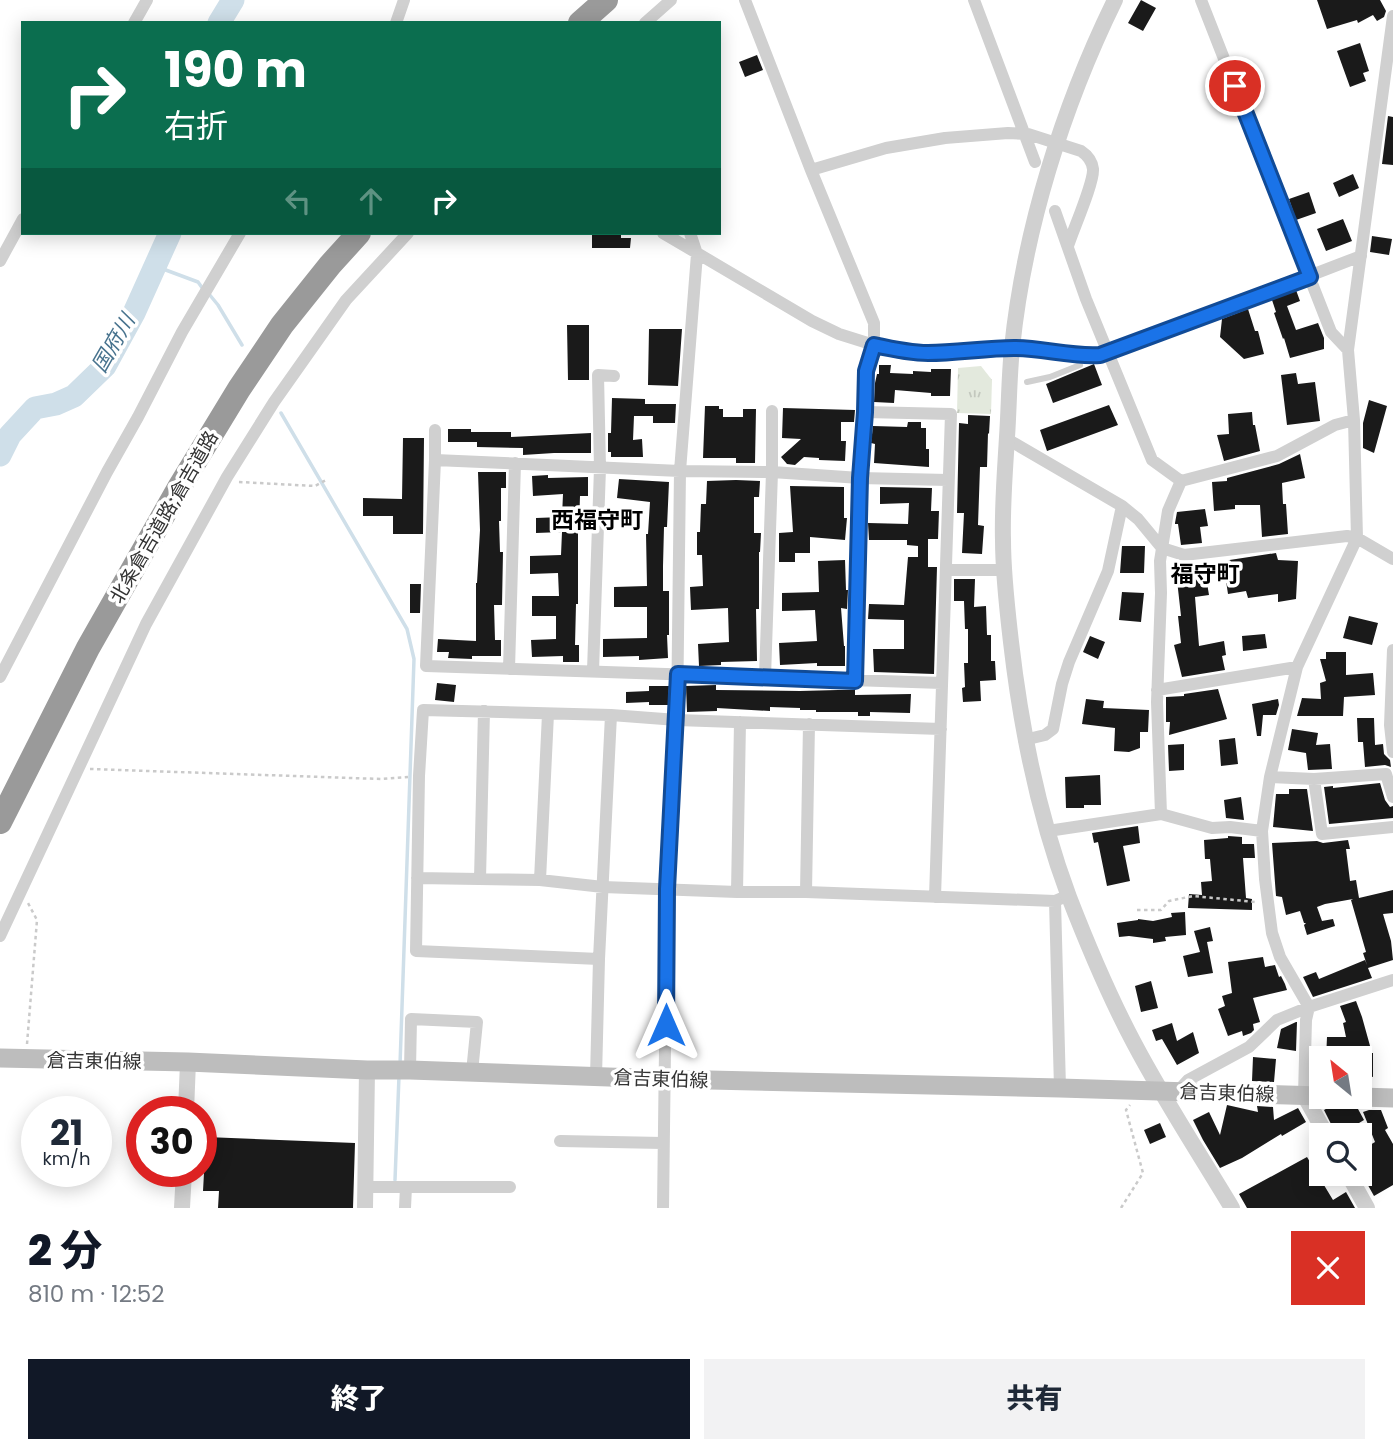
<!DOCTYPE html>
<html lang="ja">
<meta charset="utf-8">
<style>
:root{--surface:#fff;--page:#f2f2f3;--text:#1f2937;--muted:#747a83;--accent:#111827}
body{margin:0;font-family:Poppins,"Noto Sans JP",sans-serif;background:var(--page);color:var(--text);height:100vh;display:flex;flex-direction:column;font-size:26px;white-space:nowrap}
*{box-sizing:border-box;margin:0}
p{font-size:23px;color:var(--muted)}
.icon{flex:none;width:38px;height:38px;fill:none;stroke:currentColor;stroke-width:2;stroke-linecap:round;stroke-linejoin:round}
.map{position:relative;height:1208px;overflow:hidden}
.sheet{display:flex;flex-direction:column;background:var(--surface);flex:1}
.sheet>*{flex:none}
.banner{position:absolute;left:21px;top:21px;width:700px;height:214px;border-radius:0px;box-shadow:0 4px 18px #0003;background:#0b6e4f;color:#fff;overflow:hidden}
.needle{width:46px;rotate:330deg}
.controls{position:absolute;left:1309px;top:1046px;display:grid;gap:14px}
.controls a{display:grid;place-items:center;width:63px;height:63px;border-radius:0px;background:var(--surface);box-shadow:0 4px 18px #0003;font-size:35px}
.speed{position:absolute;left:21px;top:1096px;display:flex;gap:14px;font-size:35px;font-weight:700;text-align:center}
.speed>*{display:grid;place-content:center;width:91px;height:91px;border-radius:50%;background:var(--surface);box-shadow:0 4px 18px #0003;line-height:1}
.speed small{font-size:18px;font-weight:400}
.speed .limit{border:10px solid #d22;background:#fff;color:#111}
.pin{position:absolute;display:grid;place-items:center;width:60px;height:60px;color:#fff;margin:-30px;border:4px solid #fff;border-radius:50%;box-shadow:0 2px 7px #0007}
.me{position:absolute;width:77px;margin:-38px;rotate:0deg;stroke-linejoin:round;filter:drop-shadow(0 0 5px #0008)}
.turn{display:flex;align-items:center;gap:24px;height:147px;padding:0 28px;font-size:32px}
.turn .icon{width:91px;height:91px;stroke-width:2.5}
.turn b{display:block;font-size:49px;line-height:60px}
.lanes{display:flex;align-items:center;height:66px;padding:0 28px;background:#0003;justify-content:center;gap:35px;direction:ltr}
.lanes .off{opacity:.35}
.round{display:grid;place-items:center;flex:none;width:74px;height:74px;border-radius:0px;background:var(--page)}
.headline{display:flex;align-items:center;justify-content:space-between;height:119px;padding:0 28px}
h1{font-size:42px;font-weight:800;line-height:52px;color:var(--accent)}
.action{display:flex;gap:14px;margin-top:auto;padding:14px 28px}
.action a{flex:1;height:80px;border-radius:0px;background:var(--accent);color:#fff;font-size:28px;font-weight:800;line-height:80px;text-align:center}
.action a+a{background:var(--page);color:var(--text)}
.map>svg:first-child{display:block}
.park{fill:url(#park-tufts)}
.lines{fill:none;stroke-linecap:round;stroke-linejoin:round}
.stream{stroke:#cfdfe9;stroke-width:3.5}
.river{stroke:#cfdfe9;stroke-width:23}
.building{fill:#1a1a1a}
.path{stroke:#cacaca;stroke-width:2.5;stroke-dasharray:3.5 3.5;stroke-linecap:butt}
.service{stroke:#d0d0d0;stroke-width:6}
.minor{stroke:#d0d0d0;stroke-width:12}
.tertiary{stroke:#d0d0d0;stroke-width:16}
.secondary{stroke:#bdbdbd;stroke-width:19}
.motorway{stroke:#9a9a9a;stroke-width:24}
.route-casing{stroke:#114b97;stroke-width:18}
.route{stroke:#1a73e8;stroke-width:12}
.labels{text-anchor:middle;dominant-baseline:central;stroke-width:7;stroke-linejoin:round;paint-order:stroke}
.street-label{font-size:19px;fill:#333;stroke:#fff}
.water-label{font-size:21px;font-style:italic;fill:#48738e;stroke:#fff}
.quarter-label{font-size:23px;font-weight:bold;fill:#000;stroke:#fff}
</style>
<div class="map">
<svg width="1393" height="1208" viewBox="0 0 1393 1208">
<defs>
<pattern id="park-tufts" width="24" height="20" patternUnits="userSpaceOnUse" patternTransform="scale(1.75)"><rect width="24" height="20" fill="#e3e9dd"/><path d="M3 7l-1-3M5 7V3M7 7l1-3M15 17l-1-3M17 17v-4M19 17l1-3" fill="none" stroke="#c3c8be"/></pattern>
</defs>
<rect width="100%" height="100%" fill="#fff"/>
<path class="park" d="M981 366 992 380 991 414 957 413 958 368Z"/>
<g class="lines">
<path class="stream" d="M155 266 198 282 203 289
M209 294 218 305 242 345
M281 413 407 629 414 659 400 1065
M395 1180 399 1076"/>
<path class="river" d="M219 23 233 0
M0 455 10 435 35 408 56 404 74 396 105 366 134 313 170 233"/>
</g>
<path class="building" d="M1141 0 1156 8 1143 31 1128 23Z
M1317 0H1380L1386 11 1384 17 1377 21 1373 15 1358 23 1357 20 1327 29Z
M1360 43 1369 71 1363 73 1366 81 1350 87 1337 51Z
M757 55 763 70 745 77 739 62Z
M1388 116 1393 117V165L1382 164Z
M1353 174 1359 188 1339 197 1333 183Z
M1309 192 1316 213 1296 220 1289 199Z
M1343 219 1352 241 1326 251 1317 229Z
M592 233H621V238H631L630 248H592Z
M1372 236 1392 239 1389 255 1370 252Z
M1296 290 1300 301 1287 306 1296 330 1318 323 1324 338V349L1290 358 1284 338 1283 339 1274 313 1276 312 1272 300Z
M1248 309 1255 331H1258L1264 354 1244 359 1220 337 1222 319Z
M567 325H589V380H568Z
M649 329H682L678 386 648 385Z
M1094 364 1102 385 1053 403 1046 384Z
M879 365H891L890 373 913 374V371L931 372V369H951L950 396H931V393L895 390 894 403 874 402 875 383 877 374H879Z
M1296 373 1298 384 1315 382 1320 421 1287 425 1281 375Z
M612 398 645 399V404H676L675 423H653V416H634L633 440 642 439 643 457H611V452H608V433H611Z
M1369 400 1387 406 1374 453 1363 448V423Z
M1109 405 1118 425 1047 451 1040 430Z
M705 406H719V409H723V417H743V409H756L755 463H736V458H703Z
M783 408 855 410 854 422H841V441H846L845 461 819 460V458L804 457 795 465 787 464 781 457 801 439 782 438Z
M1252 412 1253 425H1255L1260 451 1224 461 1217 435 1229 434 1228 414Z
M968 415 990 416 989 434 988 433 987 467H980L978 525 984 526 982 554 962 553 964 513H957L959 423 968 424Z
M908 422H921V428H926V449H929V467L874 463 875 444 871 443 873 426 907 427Z
M448 429H471V432H511V437L591 433V453H554L523 455V448L477 447V442H448Z
M403 438H424L423 534H393V516H363V498L402 499Z
M1300 454 1305 478 1282 483 1283 504H1286L1288 534 1262 537 1260 505H1235V509L1214 511 1212 482 1227 481V478L1279 464Z
M478 472H506V488H501V521H499L500 552H503L502 605H494L495 640H501V656H472V659L448 658 449 652H437L438 639 476 641V583H477L480 530Z
M548 475V478L588 477V496H580L579 526H578V604H576L575 645H579V662H563V656L532 657 531 640 556 639V616H532V596H559L558 573 530 574V556L561 555 562 532 536 533V518L562 517 563 494 533 496 532 476Z
M619 479 669 482 667 527H664L663 566V591H669V635H667L668 658 639 660V656L603 657V639L647 638V607H614V587L647 586 646 534H648L650 502 617 498Z
M736 480 760 481 759 497H754V533H761L760 552H759V609H756L757 661 721 662V665L699 666 698 644 729 642 728 608 691 610 690 587 703 586 702 555H697V532H700L701 504H706L707 481Z
M790 486 844 487V518H847L845 540 810 537V553H795V562H779V533L793 532Z
M880 487 932 488 931 511H939L938 539H928V567H937L934 674 874 672 873 649H904V620L868 619 869 604 904 605 908 557H918V546L907 545V540H869L868 523 908 524 909 503 880 504Z
M1205 509 1208 526 1200 527 1202 543 1181 545 1178 524H1175V523L1177 512Z
M1122 546H1145L1144 573H1120Z
M1276 553 1278 560 1298 561 1296 599 1278 602V594L1248 598 1246 591 1228 594 1223 561Z
M845 560 846 590H848L847 609 841 608 844 646H845V666H817V663L780 665 779 643 817 641 815 610 782 611V593L819 592 818 561Z
M1206 577 1209 595 1195 597 1199 646 1224 641 1226 655 1222 656 1225 670 1182 677 1174 645 1181 643 1178 616H1181L1177 580Z
M954 579H975L974 607 986 606 987 635H991V661H995L996 680 980 681 981 701 963 702 962 688 965 687 964 663H968V629H965L964 601H954Z
M410 584H421L420 613H410Z
M1122 592 1144 593 1141 622 1119 620Z
M1349 616 1378 623 1372 645 1343 638Z
M1265 634 1267 648 1243 651 1242 636Z
M1090 636 1105 642 1098 659 1083 652Z
M1326 652H1346V675L1373 673 1375 695 1344 697 1343 716H1297L1302 698 1321 699 1320 683 1326 681 1320 659H1326Z
M437 683 456 685 454 702 435 700Z
M716 685V690L800 691 838 690H855V695L911 694 910 713 870 712V716H858V712H816V710H800V708L770 707V711L717 708V711L687 712 686 686Z
M649 686H669L668 705H649V702L626 703V692L649 691Z
M1218 689 1227 719 1169 735 1170 722H1166V697L1184 696V694Z
M1086 699 1104 701 1103 708 1149 710 1148 732H1140V748L1129 752 1114 751 1115 728 1082 724Z
M1278 699 1279 705 1276 715H1263L1261 736H1257L1252 704Z
M1357 718H1374L1375 745 1383 744 1384 754 1390 760 1391 767 1385 765 1365 767 1363 742H1358Z
M1292 729 1318 733 1316 745 1330 744 1332 769 1308 770 1306 753 1288 750Z
M1235 738 1238 764 1221 766 1219 740Z
M1184 744V770L1169 771 1168 745Z
M1100 775 1101 805H1084V808H1066L1065 777Z
M1380 783 1385 800 1390 807 1393 806V818L1329 824 1324 787 1333 786V788Z
M1289 789H1307L1313 831 1273 827 1276 794H1289Z
M1241 797 1244 820 1226 818 1224 800Z
M1138 826 1140 843 1123 846 1130 881 1107 886 1098 842 1094 843 1092 833Z
M1228 836 1242 837V844H1254L1255 858H1243L1246 898 1252 899V910L1188 908 1189 894 1202 895 1201 882 1212 881 1210 859H1205L1204 840 1228 838Z
M1348 840 1350 849H1346L1350 881 1356 880 1359 898 1393 890V913L1383 914 1391 941 1393 960 1368 968 1372 978 1313 997 1303 977 1316 972 1319 979 1365 960 1367 965 1363 953 1366 952 1351 900 1353 899 1325 904 1317 907 1322 921 1333 919 1335 926 1307 935 1304 925 1306 923H1304L1300 911 1286 915 1282 897 1276 896 1272 843 1317 841 1323 843Z
M1185 912 1186 935 1165 937 1166 941 1153 943V939L1129 936 1119 937 1117 923 1138 920V919L1153 921 1172 917 1171 913Z
M1210 927 1213 941 1207 942 1213 973 1188 977 1183 956 1200 952 1194 931Z
M1263 957 1265 967 1275 965 1279 977 1281 976 1285 984 1287 990 1253 998 1260 1022 1253 1024 1254 1030 1251 1033 1243 1036 1242 1031 1228 1036 1218 1009 1225 1006 1222 996 1232 993 1228 962Z
M1151 981 1158 1008 1141 1012 1135 986Z
M1356 1001 1362 1017 1372 1053H1373V1077L1369 1076V1084H1360V1059H1326L1327 1037H1346L1343 1023 1346 1022 1340 1006Z
M1296 1022H1297L1296 1051 1277 1048 1281 1029Z
M1172 1023 1177 1041 1193 1032 1199 1053 1177 1065 1162 1039 1156 1041 1152 1030Z
M1253 1057 1276 1059 1274 1082 1252 1081Z
M1335 1104H1350L1358 1109 1364 1120 1344 1132 1346 1136H1337L1324 1110Z
M1227 1105 1258 1112 1257 1106 1273 1107 1274 1120 1298 1108 1306 1122 1282 1136 1281 1134 1242 1158 1220 1168 1203 1140 1193 1120 1209 1112 1220 1135Z
M1369 1110H1381L1388 1128 1385 1130 1393 1144V1185L1374 1196 1360 1171V1151L1375 1142 1363 1112Z
M1160 1123 1166 1137 1150 1144 1144 1130Z
M206 1137 355 1143 353 1208H218L219 1191H203Z
M1307 1157 1333 1200 1346 1192 1355 1208H1247L1239 1194Z"/>
<g class="lines">
<path class="path" d="M239 482 315 486 326 480
M90 769 381 779 408 777
M1137 910H1161L1169 901 1193 896 1255 902
M27 1044 37 920 28 903
M1121 1208 1143 1173 1126 1110 1130 1105"/>
<path class="service" d="M1027 382 1050 377 1080 365"/>
<path class="minor" d="M745 0 811 170 874 323V345L866 371 865 412 860 478 855 681
M974 0 1035 162
M1201 0 1331 332 1348 350
M134 23 147 0
M396 23 404 0
M645 23 671 0
M811 170 886 148 945 138 1008 133 1028 134 1081 151C1087 155 1092 161 1093 169 1094 183 1073 230 1068 246
M1055 211 1086 299 1152 460 1181 481
M663 233 812 321 839 334 874 345
M0 261 23 219
M1012 348 1089 356 1109 353 1361 256
M865 412 951 414 935 897
M435 430V460L426 666 942 683
M1007 439 1122 506 1138 519 1162 548 1184 555 1347 536 1357 538 1393 559
M435 460 680 471 772 472 860 478 948 480
M946 570H1004
M1393 650 1390 725 1393 752
M509 669 515 463
M593 671 600 468 598 375 614 376
M0 677 107 472 138 417 182 332 240 233
M765 677 772 472V411
M1157 690 1297 667
M1024 740 1045 735 1053 729 1062 684 1069 662 1108 571 1122 506
M1270 777 1314 779 1386 774 1393 797
M1314 779 1322 834 1393 827
M1048 831 1161 814
M1262 831 1230 827 1212 828 1161 814 1157 702 1161 593 1160 561 1168 511 1181 481 1277 456 1335 425 1354 420
M417 878 540 880 603 887 737 892H806L1055 901 1069 895
M480 879 484 711
M540 880 548 714
M737 892 740 722
M806 892 809 724
M1055 901 1060 1088
M0 936 146 624 227 477 274 402 346 300 408 233
M599 959 416 951 419 776 423 710 611 715 677 720 941 729
M410 1070 411 1019 477 1022 472 1072
M596 1077 599 959 611 715
M1178 1091 1188 1080 1249 1047 1277 1020 1309 1007 1393 980
M1304 1095 1306 1020 1309 1007 1280 957 1272 933 1265 879 1262 831 1270 777 1297 667 1357 538 1354 420 1348 350 1393 16
M560 1141 663 1143
M366 1187H510
M405 1208 406 1187
M663 1208 667 889 677 720 680 471 697 254 690 233"/>
<path class="tertiary" d="M1115 0C1063 106 1024 230 1012 348 1009 378 1009 408 1007 437 1005 471 1002 506 1003 540 1003 574 1007 608 1011 642 1021 729 1038 814 1069 897 1088 946 1109 996 1134 1043 1164 1100 1199 1153 1232 1208
M874 345 905 352 926 353 1012 348
M1304 1095 1327 1136
M186 1111 188 1062
M1348 1174 1367 1208
M182 1208 184 1171
M365 1208 367 1070"/>
<path class="secondary" d="M0 1058 188 1062 367 1070H410L666 1079 1060 1088 1321 1096
M1360 1097 1393 1098"/>
<path class="motorway" d="M580 23 606 0
M0 822 88 648 180 486 239 389 282 325 330 265 359 233"/>
</g>
<g class="lines">
<g class="route-casing">
<path id="route" d="M666 1025 667 889 678 674 855 681 860 478 865 412 866 371 874 345C892 349 910 353 928 353 957 353 985 348 1014 348 1043 348 1071 357 1100 355L1310 277 1235 86"/>
</g>
<use href="#route" class="route"/>
</g>
<g class="labels">
<g class="street-label">
<text transform="translate(164 517) rotate(-60)">北条倉吉道路;倉吉道路</text>
<text transform="translate(94 1061) rotate(1)">倉吉東伯線</text>
<text transform="translate(661 1079) rotate(2)">倉吉東伯線</text>
<text transform="translate(1227 1093) rotate(2)">倉吉東伯線</text>
</g>
<g class="water-label">
<text transform="translate(113 343) rotate(-60)">国府川</text>
</g>
<g class="quarter-label">
<text x="597" y="520">西福守町</text>
<text x="1205" y="574">福守町</text>
</g>
</g>
</svg>
<div class="controls">
<a><svg class="needle" viewBox="-14 -14 28 28"><path d="M0-13l5 13h-10z" fill="#e53935"/><path d="M0 13l5-13h-10z" fill="#747a83"/></svg></a>
<a><svg class="icon" aria-label="search" viewBox="0 0 24 24"><circle cx="10" cy="10" r="6"/><path d="M15 15l6 6"/></svg></a>
</div>
<div class="speed"><div>21<small>km/h</small></div><div class="limit">30</div></div>
<div class="pin" style="left:1235px;top:86px;background:#d93025"><svg class="icon" aria-label="arrive" viewBox="0 0 24 24"><path d="M6 21V4h12l-3 4 3 4H6"/></svg></div>
<svg class="me" style="left:666px;top:1025px" viewBox="-20 -20 40 40"><path d="M0-17L14 15 0 8-14 15z" fill="#1a73e8" stroke="#fff" stroke-width="4"/></svg>
<div class="banner">
<div class="turn"><svg class="icon" aria-label="right" viewBox="0 0 24 24"><path d="M7 20v-9h11M14 6l5 5-5 5"/></svg><div><b>190 m</b>右折</div></div>
<div class="lanes"><svg class="icon off" aria-label="left" viewBox="0 0 24 24"><path d="M17 20v-9H6M10 6l-5 5 5 5"/></svg><svg class="icon off" aria-label="ahead" viewBox="0 0 24 24"><path d="M12 20V5M6 11l6-6 6 6"/></svg><svg class="icon" aria-label="right" viewBox="0 0 24 24"><path d="M7 20v-9h11M14 6l5 5-5 5"/></svg></div>
</div>
</div>
<section class="sheet">
<div class="headline"><div><h1>2 分</h1><p>810 m · 12:52</p></div><a class="round" style="background:#d93025;color:#fff"><svg class="icon" aria-label="close" viewBox="0 0 24 24"><path d="M6 6l12 12M18 6L6 18"/></svg></a></div>
<div class="action"><a>終了</a><a>共有</a></div>
</section>
